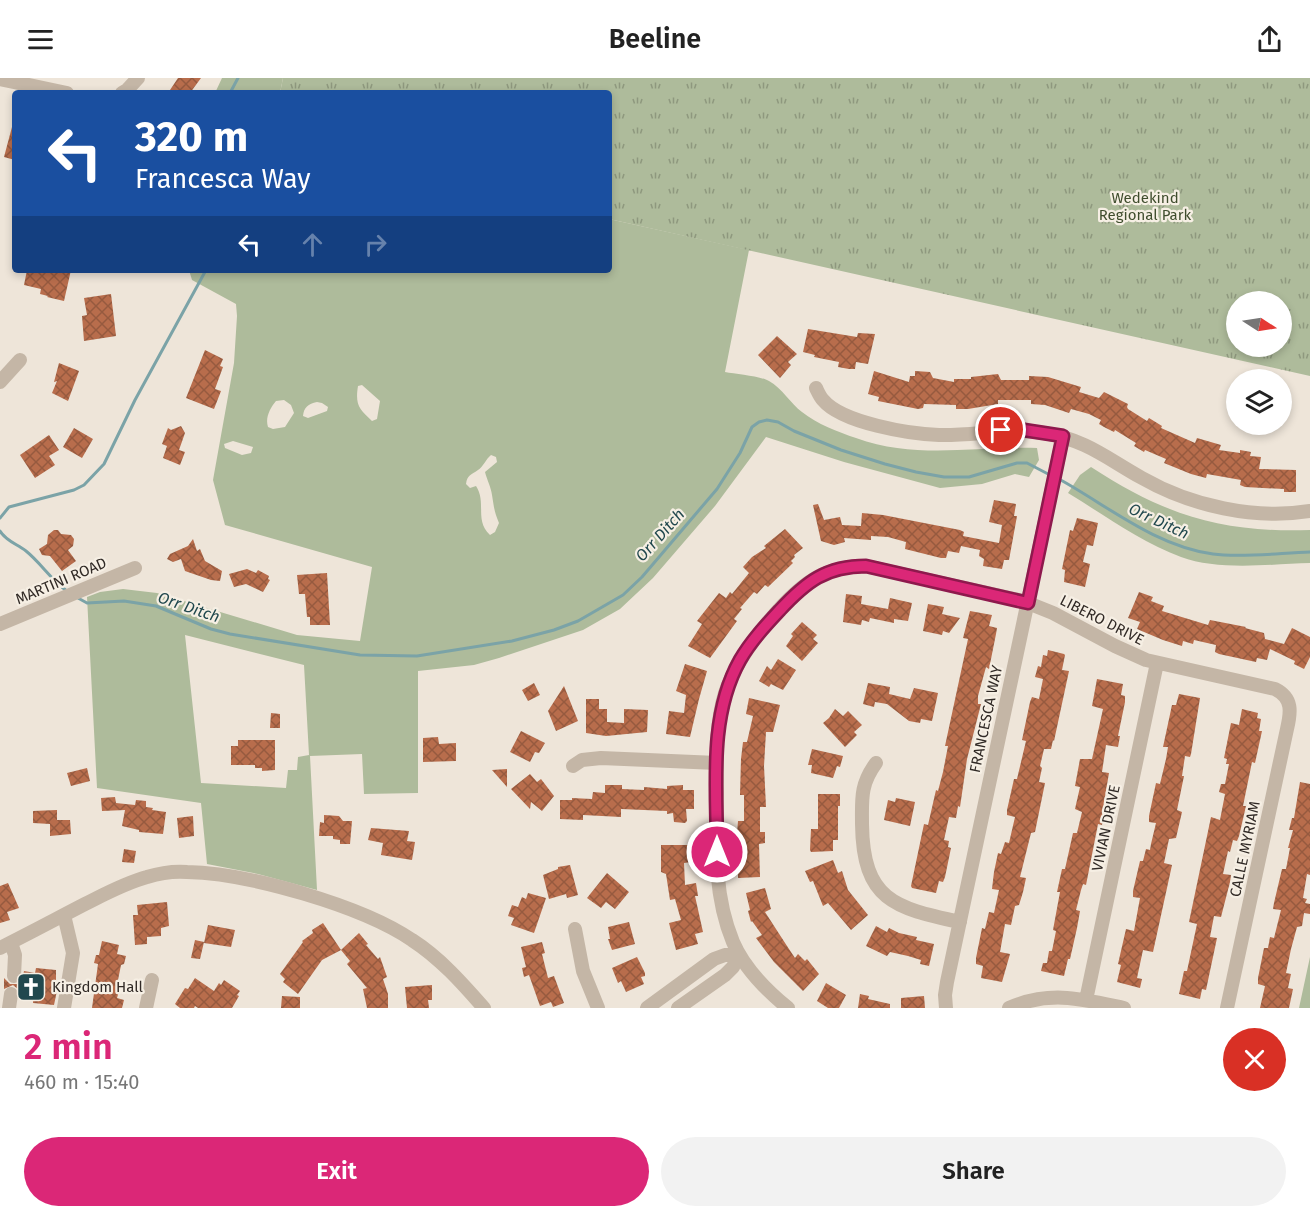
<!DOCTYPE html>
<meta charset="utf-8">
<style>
:root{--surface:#fff;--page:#f2f2f2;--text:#222;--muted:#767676;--accent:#db2777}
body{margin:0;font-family:"Fira Sans",sans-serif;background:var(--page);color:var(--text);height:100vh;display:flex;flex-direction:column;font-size:22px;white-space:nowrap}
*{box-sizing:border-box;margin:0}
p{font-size:20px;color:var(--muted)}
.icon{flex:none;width:33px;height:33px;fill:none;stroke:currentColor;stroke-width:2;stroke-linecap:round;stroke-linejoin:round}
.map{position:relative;height:930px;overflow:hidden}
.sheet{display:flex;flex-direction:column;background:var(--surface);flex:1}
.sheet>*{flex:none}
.top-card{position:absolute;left:12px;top:12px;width:600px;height:183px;border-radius:6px;box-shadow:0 3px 9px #0003;background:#1a4fa0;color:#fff;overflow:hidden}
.needle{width:39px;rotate:102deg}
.tools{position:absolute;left:1226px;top:213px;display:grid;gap:12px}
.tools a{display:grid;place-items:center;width:66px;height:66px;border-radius:50%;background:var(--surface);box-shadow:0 3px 9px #0003;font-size:30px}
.pin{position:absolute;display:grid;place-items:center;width:51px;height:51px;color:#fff;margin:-26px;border:3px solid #fff;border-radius:50%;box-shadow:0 2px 6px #0007}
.me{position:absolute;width:66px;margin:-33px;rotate:0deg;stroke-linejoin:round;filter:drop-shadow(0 0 4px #0008)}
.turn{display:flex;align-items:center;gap:21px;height:126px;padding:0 24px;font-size:27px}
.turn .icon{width:78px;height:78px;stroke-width:2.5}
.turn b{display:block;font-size:42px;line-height:51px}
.lanes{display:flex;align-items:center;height:57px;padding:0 24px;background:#0003;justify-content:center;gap:30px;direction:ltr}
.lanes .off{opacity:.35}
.round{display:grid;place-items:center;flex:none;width:63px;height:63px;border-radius:32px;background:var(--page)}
.overview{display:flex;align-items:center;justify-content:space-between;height:102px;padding:0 24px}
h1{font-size:36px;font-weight:600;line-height:45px;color:var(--accent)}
.button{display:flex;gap:12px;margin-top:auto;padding:12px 24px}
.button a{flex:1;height:69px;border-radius:36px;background:var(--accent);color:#fff;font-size:24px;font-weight:600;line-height:69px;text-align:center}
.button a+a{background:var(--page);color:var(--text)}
header{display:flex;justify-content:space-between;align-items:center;height:78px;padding:0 24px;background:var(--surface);font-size:27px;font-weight:600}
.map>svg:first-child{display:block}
.grass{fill:#aebb9b;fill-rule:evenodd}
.park{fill:url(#park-tufts);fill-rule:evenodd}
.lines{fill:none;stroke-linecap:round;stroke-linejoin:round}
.stream{stroke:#7ba3a7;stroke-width:3}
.building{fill:url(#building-cross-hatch)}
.minor{stroke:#c4b6a6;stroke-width:14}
.route-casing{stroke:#8e194d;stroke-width:15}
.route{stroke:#db2777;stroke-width:10}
.labels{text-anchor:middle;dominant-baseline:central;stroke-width:4.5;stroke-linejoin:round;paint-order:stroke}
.park-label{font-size:15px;fill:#3f4d2d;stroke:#f6efe4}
.street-label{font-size:15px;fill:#312a26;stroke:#f6efe4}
.poi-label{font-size:15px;fill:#312a26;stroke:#f6efe4;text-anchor:start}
.water-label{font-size:16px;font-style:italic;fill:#21484e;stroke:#f6efe4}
</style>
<header><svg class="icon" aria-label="menu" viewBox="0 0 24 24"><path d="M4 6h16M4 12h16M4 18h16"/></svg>Beeline<svg class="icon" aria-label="share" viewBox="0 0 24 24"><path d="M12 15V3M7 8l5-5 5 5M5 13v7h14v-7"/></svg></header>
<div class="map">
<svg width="1310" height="930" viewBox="0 0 1310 930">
<defs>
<pattern id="park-tufts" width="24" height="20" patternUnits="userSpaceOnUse" patternTransform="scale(1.5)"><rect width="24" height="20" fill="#aebb9b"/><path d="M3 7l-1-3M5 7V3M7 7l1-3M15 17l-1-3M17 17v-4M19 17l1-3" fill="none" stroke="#8e987e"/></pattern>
<pattern id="building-cross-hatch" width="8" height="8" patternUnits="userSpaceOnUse" patternTransform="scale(1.5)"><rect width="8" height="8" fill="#b86d4c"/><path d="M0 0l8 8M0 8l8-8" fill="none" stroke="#965a3f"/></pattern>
</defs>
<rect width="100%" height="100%" fill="#eee5d9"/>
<path class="grass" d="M222 0H283L280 15H215Z
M609 141 749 172 725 294C736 296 760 298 769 303 782 310 791 326 802 334 817 346 838 354 856 360 917 382 974 368 1037 370L1039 382 1029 399 1015 396 982 406 940 410 844 384 766 359 715 428 653 500 620 531 583 552 499 580 474 587 418 593V715L364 716 362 676 310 678 317 812 258 796 207 786 201 725 97 710 87 519 100 514 123 511 157 515 297 557 360 563 372 489 225 447 213 402 234 285 237 238 236 226 192 202 189 192H609ZM362 307 380 323 377 341 372 343C359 331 355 327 358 308ZM284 322 291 327 294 335 285 349 273 351 268 349C265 340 270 330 276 323ZM317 324 322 325 328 329 327 333 308 340 303 338C304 329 308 326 317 324ZM233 363 253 369 251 375 242 377 225 370 224 366ZM491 377 496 379 497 384 485 394C487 402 491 409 492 417 494 429 494 433 499 445L495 454 490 457C474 442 487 425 476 408L470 410 466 406C467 397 471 397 478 392 483 389 486 381 491 377ZM185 557 304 587 309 677 298 679 297 692H288L286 710 201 705Z
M1091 389C1165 437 1221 455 1310 452V485C1271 486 1218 493 1181 479 1141 464 1104 437 1068 415L1080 397Z
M1310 879V930H1299Z"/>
<path class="park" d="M283 0H1310V298L609 141V15H280ZM1236 224H1281V268H1236Z"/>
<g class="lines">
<path class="stream" d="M230 15 238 0
M1059 401C1108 428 1155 468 1213 476 1241 480 1280 475 1310 474
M0 440 9 429 74 412 84 407 104 386 135 322 206 192
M0 453C6 463 17 466 26 473 41 485 51 502 67 513
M78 520 87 525 124 523 156 528 211 551 230 556 360 577 417 578 512 563 554 552 578 543 623 517 642 499 717 411 740 375 752 349 759 344 767 342 778 344 794 353 841 372 885 386 916 394 944 399H969L1017 385H1027L1050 397"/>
</g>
<path class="building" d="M178 0H201L190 15H168Z
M12 49H15V82L4 79Z
M27 192H71L64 223 47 219 48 218 40 216 41 211 24 207Z
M111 216 116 258 84 263 82 238 87 237 84 220Z
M808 251 857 259 858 255 875 256 868 286 856 284 855 291H849L838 289 839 284 814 279 815 277 803 274Z
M777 258 797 276 788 284 791 287 780 300 758 277Z
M205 272 223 281 220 288 223 289 215 311 221 313 214 331 186 320Z
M59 285 79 293 68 323 52 315 57 303 54 304Z
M874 293 909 304 910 298H915V293L930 294 933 300 954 304V301H971V299L998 296 1001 302H1029V298L1048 299 1081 309 1079 314 1099 320 1104 314 1128 326 1127 329 1128 331 1147 343 1149 340 1162 348 1161 350 1195 365 1197 360 1221 367 1219 372 1240 375V372L1251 374 1250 378 1261 379 1259 391 1296 392V414H1284V411L1245 409 1240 407 1241 402 1207 396 1206 400 1191 396 1164 385 1166 381 1145 372 1144 374 1134 368 1136 365 1115 352 1114 354 1104 349 1099 346 1101 342 1089 336 1071 331 1069 335 1045 327 1031 326V322H998V326L968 331H956V327L924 326 923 330 918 331 878 323 879 319 868 316Z
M181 348 185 355 179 372 185 374 180 387 163 380 167 368 162 366 168 350 171 352Z
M74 350 93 361 82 380 63 369Z
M49 357 59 372 49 378 55 387 35 400 20 377Z
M994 422 1016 426 1014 438H1017L1009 482H1004L1002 491 983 488 984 481 979 478 980 472 961 468 959 475 948 473 946 480H941L905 471 906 464 888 459 871 458V462L844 460 845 464 834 467 821 463 813 427 818 426 824 442 840 439 842 447 861 448 862 435 883 437 960 452 964 454 963 458 999 465 1002 447 989 444Z
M1077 440 1098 445 1093 468 1087 467 1083 484 1090 486 1085 509 1064 504 1065 492 1062 491 1070 452 1073 453Z
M785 451 803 470 794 477 795 479 791 483 793 485 768 509 765 507 757 516 754 514 740 530 742 531 734 541 737 543 710 580 688 568 702 546 697 543 719 515 726 520 730 514 732 516 749 495 743 489 752 479 766 470 764 468Z
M54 452H58L61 456 71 457 74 461 73 468 68 472 76 483 62 493 50 478 42 477 39 471 47 466 48 457Z
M193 461 197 473 200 471 205 483 222 493 220 503 211 502 185 493 181 481 173 484 167 481 170 476 188 468Z
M247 491 256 495 258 492 269 498 268 501 270 502 263 514 246 506 234 509 229 496Z
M327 495 330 547H310V539H307L305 516H299L297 497Z
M1139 514 1153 519 1151 523 1164 528 1162 533 1208 547 1210 542 1246 549 1245 550 1264 555 1265 561 1284 566 1292 550 1310 559V579L1304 591 1294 586 1295 583 1270 571 1267 582 1257 580 1256 584 1219 576 1215 574 1216 567 1194 562 1193 566 1183 563 1182 568 1163 562 1137 551 1140 544 1128 540Z
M846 516 862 518 861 526 888 531 890 520 912 525 908 543 894 541V545L870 540 869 544 862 542 861 547 843 544Z
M928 526 944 529 942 536 960 540 949 555 943 553 942 557 923 553Z
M970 533 992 537 989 548 997 550 996 556 989 591 986 589 978 618V626H981L967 681 960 729 958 728 956 740 949 739 944 762 949 763 948 769 951 770 945 799 943 804 939 803 936 815 912 810 911 808 924 746 928 747 936 712 938 713 943 694 948 668H945L968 561 963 560Z
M802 544 817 557 813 561 818 565 802 583 786 568 793 558 791 556Z
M1048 572 1064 576 1065 577 1062 592 1069 593 1054 663 1053 662 1051 671H1044L1040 688 1042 690 1039 704 1045 705 1035 754 1031 755 1020 799 1026 800 1023 814 1019 827 1015 828 1011 847 1005 846 1000 874 1010 876 1002 904 981 900 983 888 976 886V880L982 850 985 851 989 834 994 835 999 812 992 811 994 794 998 775 1001 776 1005 764 1009 765 1015 739 1007 737V732L1014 701H1017L1026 663 1022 662 1030 624 1032 619 1039 621 1043 601 1035 599 1038 588 1041 589 1043 577 1047 578Z
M778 581 796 592 783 612 771 606 769 609 759 603 767 588 771 592Z
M685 586 707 593 699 621 690 659 666 656 669 633 684 635 686 617 676 613Z
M1097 601 1123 606 1121 617 1125 618V624L1118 658H1120L1118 669 1106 667 1102 694 1109 695 1102 736H1104L1102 747 1098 746 1086 807 1083 806 1081 812 1076 832 1080 833 1077 850 1070 881H1068L1064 898 1041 893 1043 885H1047L1049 873H1052L1056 853 1053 852 1060 814H1057L1062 791H1065L1073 755H1077L1082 734 1075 731 1080 709 1075 708 1080 681H1092L1103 631 1092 628Z
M534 605 540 617 528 623 522 612Z
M868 605 890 609 889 616 910 621 914 610 938 615 932 643 921 641 920 645 909 643 887 626 875 624 874 629 863 626Z
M564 608 578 643 556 653 548 633Z
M1179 616 1200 620 1191 676 1190 679 1185 678 1182 698H1184L1177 732 1182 734 1176 760 1169 761 1164 785 1172 787 1153 874 1143 872 1137 900 1142 901 1140 910 1117 904 1121 887 1118 886 1126 851 1134 853 1140 820 1133 819V813L1140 783H1143L1146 771 1150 772 1151 766 1156 745 1149 744V738L1156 705 1160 706 1166 681 1168 669H1163L1172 627H1176Z
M749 620 780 627 773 654H766L764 688 766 729H760V754H765V765L759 766 760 799 738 800V788H740V757L737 756 738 743H744V717H740L741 681 743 664H747L753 638 746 636Z
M586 621H599V631H607V644L624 645V631L648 632 647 654 606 658 586 655Z
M835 631 843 638 848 633 862 647 854 654 857 657 845 669 823 645 829 640Z
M1242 631 1258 635 1257 640 1261 641 1259 653H1262L1255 685 1252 684 1243 728H1246L1239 758 1237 763 1233 762 1230 774 1228 773 1223 796 1231 797 1230 804 1221 839 1214 838 1210 859 1217 860 1206 912 1202 911 1200 921 1179 916 1184 893H1187L1197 846 1189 844 1211 739 1220 742 1225 716 1219 714 1221 706H1225L1229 686H1226L1227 681 1224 680 1231 645 1239 647Z
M271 635 280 636V650H270Z
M521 653 545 665 539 675 535 674 530 684 510 674Z
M438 659 439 666 456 665V683L423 684V660Z
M238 662H275V692L262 693V690H255V687H231V668H238Z
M812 671 843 678 840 689 837 688 833 700 811 695 812 687H808Z
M87 690 90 703 71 708 67 695Z
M507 691V709L492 692Z
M530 696 537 704 541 701 554 718 542 733 531 724 530 731 511 711Z
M1300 704 1310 706V797L1307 796 1303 820 1307 821 1305 825 1310 826V836L1304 835 1302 848 1297 849 1291 871 1286 895 1291 896 1288 910 1293 911 1289 930H1260L1265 908 1258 906V900L1264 870H1268L1270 859 1274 860 1281 832 1273 831 1274 825 1282 791H1286L1290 770H1288L1293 752H1289L1292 740H1294Z
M605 707H622V711L644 712V709L667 711V708L683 707V712H694V731H686L687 743 685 745 674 744 673 735 667 736V733L621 731V739L583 737V742L560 741V722H572V720L592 721 593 714 605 715Z
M818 716H840V728H838V762H833V773L811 774 810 772 811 751H818Z
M115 719 116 725 135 727 136 722 146 723V729L153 730 152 732 166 734 163 756 139 754V752L122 748 125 732 102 733 101 720Z
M896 720 915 724 910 748 884 742 888 722 895 724Z
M57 732V742H70L71 756 50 758V746L33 745V733Z
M324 737 339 738 343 743H352L350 766H340V762L333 761V758H319L320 744 324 745Z
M193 738 194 758 179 760 177 740Z
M371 750 409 753 407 763 415 764 412 782 381 777 383 765 368 762Z
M661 767H693L692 784 684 785 685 807 696 805 698 818H695L703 854 695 856 698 866 676 872 669 845 681 842 675 821 670 822 666 796 661 794Z
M124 771 136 773 134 785 122 784Z
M833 782 838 795 842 793 848 812 868 837 851 852 828 825 823 828 813 803 810 804 805 793Z
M570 787 578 817 567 820 566 816 549 821 543 797 558 791V789Z
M607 795 629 814 615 831 606 824 601 830 587 820Z
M8 805 19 830 7 834 10 842 0 845V808Z
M765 810 771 831 765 834 787 868 795 880 798 876 805 883 807 881 819 896 803 913 774 884 756 860 762 857 752 843 751 844 748 833 750 832 746 815Z
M528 815 546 820 534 855 511 847 514 840 508 838 512 827 518 829 522 819 526 821Z
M167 824 169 848 161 850V858L147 859V866L135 867 133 837H138L137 827Z
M629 844 635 866 612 872 608 861H610L608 849Z
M323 845 341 872 359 855 368 866 366 867 378 881 380 879 387 899 383 901 388 916V930H367L363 911 367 910 347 886 350 883 341 872 322 882 298 916 283 904 285 901 280 896 303 864 302 863 313 855 312 852Z
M208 847 235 852 231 869 204 865Z
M876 848 887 854 889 850 899 855 917 859 916 862 934 866 929 888 920 886 921 882 908 878 890 874 887 878 866 868Z
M195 862 204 864 200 881 191 880Z
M102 863 119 867 117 876 126 878 124 886 121 887 116 912 119 913 117 920 124 922 122 930H92L98 886 94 885 96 877H99Z
M542 864 545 875 542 876 548 900 554 898 564 925 553 929 551 924 540 928 529 897 524 899 522 890 526 889 521 869Z
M637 879 645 895V898L641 899 644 906 626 914 621 903 618 905 612 890Z
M36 890 56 892V903H59L54 927 33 925V921L22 920 19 912 13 907 4 911V900L10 906H18L22 902 24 893 35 895Z
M195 900 214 913 219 905 221 907 224 902 240 913 237 917 239 918 232 930H198L195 928 194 930H180L175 926 185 910 188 911Z
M826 905 846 917 839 930H828L817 923Z
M432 907V922H428L429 930H407L405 909Z
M860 916 869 918 868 921 890 926V930H858Z
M282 918 300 919V930H281Z
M924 918 925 930H901V920Z"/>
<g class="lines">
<path class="minor" d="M0 1 67 15
M122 15 127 12 138 0
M0 304 20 282
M816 310C818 314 820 319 823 322 842 345 910 356 939 357 975 358 1008 349 1044 355 1087 362 1106 380 1142 400 1191 428 1255 442 1310 433
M0 546 135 490
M876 685C860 707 862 721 862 746 863 822 894 830 960 844
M573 688 582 682 601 680 717 685
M64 837 73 875 64 930
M575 851 583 893 598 930
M11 865 15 877 14 898
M0 870C28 856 56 841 85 826 105 816 125 805 147 799 160 795 174 793 187 794 248 795 362 828 412 862 440 880 462 905 484 930
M1086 922 1157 585
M9 930 11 916
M146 930 152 902
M647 930 714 881 725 877 739 876 733 889 725 897 678 930
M788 930C766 912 744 890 733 864 713 816 716 765 717 715 717 681 715 648 725 615 737 578 786 514 821 497 836 490 850 488 866 488L1023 523 1053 535 1115 568 1146 582 1275 611C1293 620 1291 634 1287 651L1227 930
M946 930 945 917 947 904 1063 358
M1009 930C1050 912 1082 921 1124 930"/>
</g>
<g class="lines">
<g class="route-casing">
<path id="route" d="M717 774C717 710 708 639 740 582 751 563 766 547 780 532 806 504 826 488 866 488L1028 525 1063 358 1024 352H1001"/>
</g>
<use href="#route" class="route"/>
</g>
<defs>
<g id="church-square" transform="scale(1.5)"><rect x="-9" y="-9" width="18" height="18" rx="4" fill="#21484e" stroke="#f6efe4"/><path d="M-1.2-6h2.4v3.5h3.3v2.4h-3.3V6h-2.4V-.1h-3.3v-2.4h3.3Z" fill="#fff"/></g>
</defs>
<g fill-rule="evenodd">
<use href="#church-square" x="31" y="909"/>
</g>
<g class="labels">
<g class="park-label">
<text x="1145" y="120">Wedekind<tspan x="1145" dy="17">Regional Park</tspan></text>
</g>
<g class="street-label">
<text transform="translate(61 503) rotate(-23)">MARTINI ROAD</text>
<text transform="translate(1102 542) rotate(27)">LIBERO DRIVE</text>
<text transform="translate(986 641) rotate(-78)">FRANCESCA WAY</text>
<text transform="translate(1106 750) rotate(-78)">VIVIAN DRIVE</text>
<text transform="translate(1245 771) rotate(-78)">CALLE MYRIAM</text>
</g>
<g class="poi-label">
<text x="52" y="909">Kingdom Hall</text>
</g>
<g class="water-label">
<text transform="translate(1159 443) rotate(25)">Orr Ditch</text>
<text transform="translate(660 457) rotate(-48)">Orr Ditch</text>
<text transform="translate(189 529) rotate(19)">Orr Ditch</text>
</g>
</g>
</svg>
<div class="tools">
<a><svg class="needle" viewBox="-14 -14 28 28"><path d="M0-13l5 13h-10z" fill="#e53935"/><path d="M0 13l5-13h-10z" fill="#767676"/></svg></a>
<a><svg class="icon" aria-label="layers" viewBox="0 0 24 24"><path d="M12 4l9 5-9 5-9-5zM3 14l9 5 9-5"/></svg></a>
</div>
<div class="pin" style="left:1001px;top:352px;background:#d93025"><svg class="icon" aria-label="arrive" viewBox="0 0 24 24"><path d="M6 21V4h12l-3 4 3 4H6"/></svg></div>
<svg class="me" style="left:717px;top:774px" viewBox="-20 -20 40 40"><circle r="17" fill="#db2777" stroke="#fff" stroke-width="3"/><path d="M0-11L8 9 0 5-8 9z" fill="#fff"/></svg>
<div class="top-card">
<div class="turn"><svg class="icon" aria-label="left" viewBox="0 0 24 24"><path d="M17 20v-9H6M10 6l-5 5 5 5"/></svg><div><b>320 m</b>Francesca Way</div></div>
<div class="lanes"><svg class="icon" aria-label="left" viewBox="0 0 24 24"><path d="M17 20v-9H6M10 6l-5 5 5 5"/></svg><svg class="icon off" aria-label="ahead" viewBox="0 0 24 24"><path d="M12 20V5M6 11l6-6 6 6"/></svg><svg class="icon off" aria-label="right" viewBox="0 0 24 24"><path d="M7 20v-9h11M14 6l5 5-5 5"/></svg></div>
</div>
</div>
<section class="sheet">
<div class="overview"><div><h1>2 min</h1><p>460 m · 15:40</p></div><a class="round" style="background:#d93025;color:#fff"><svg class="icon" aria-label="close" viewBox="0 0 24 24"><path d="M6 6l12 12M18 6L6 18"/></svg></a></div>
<div class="button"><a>Exit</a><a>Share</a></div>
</section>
